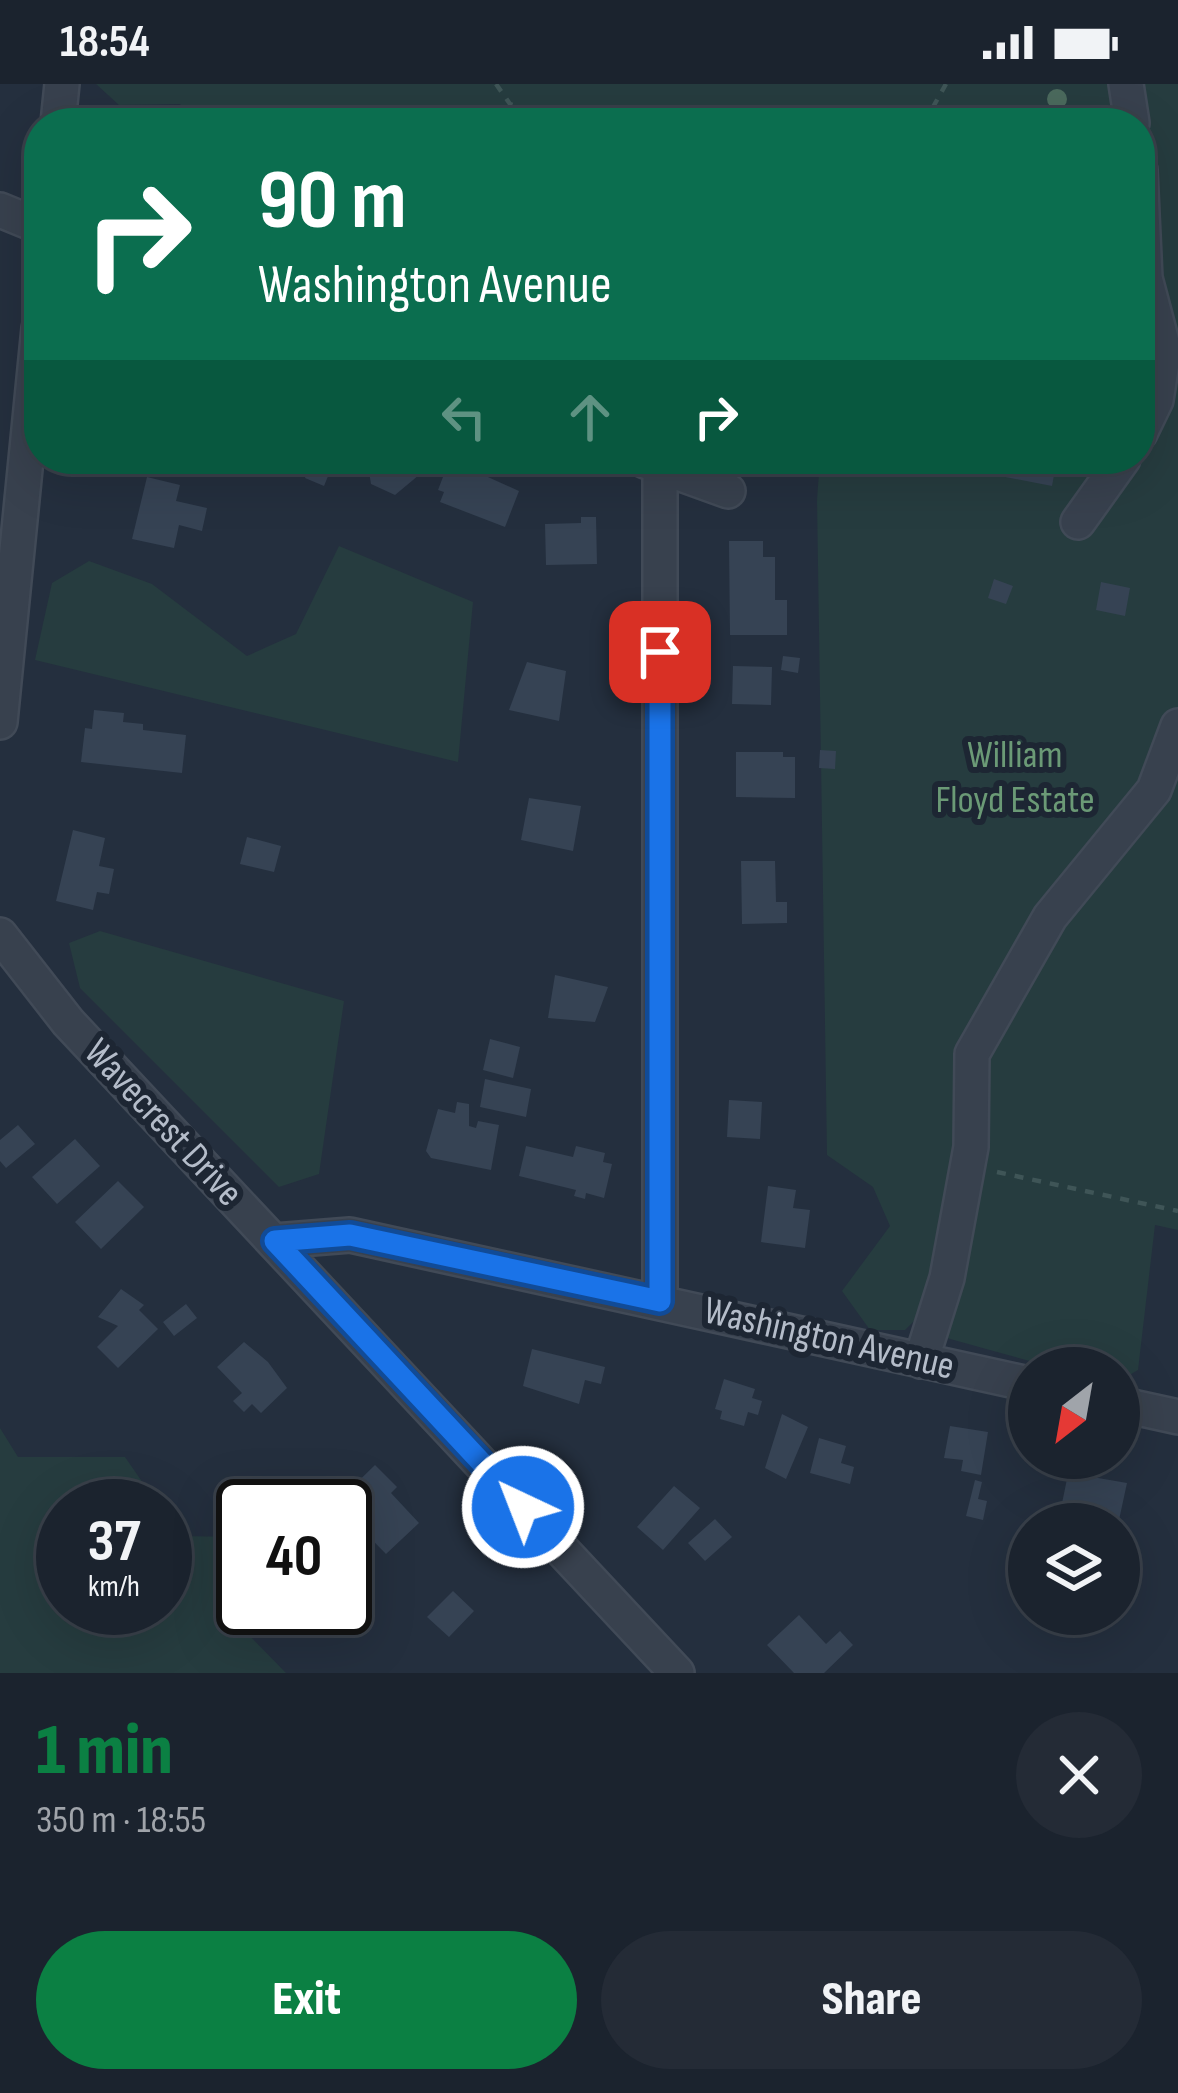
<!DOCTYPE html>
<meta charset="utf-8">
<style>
:root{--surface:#1b232e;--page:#242b36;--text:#f1f3f6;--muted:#a0a4aa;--line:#39404a;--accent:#0b8043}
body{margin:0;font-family:"Sofia Sans Condensed",sans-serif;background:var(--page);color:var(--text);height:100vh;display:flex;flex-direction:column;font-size:45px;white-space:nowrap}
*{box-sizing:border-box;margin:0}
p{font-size:39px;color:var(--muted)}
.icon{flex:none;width:66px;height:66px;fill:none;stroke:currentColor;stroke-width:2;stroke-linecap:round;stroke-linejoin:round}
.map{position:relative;height:1589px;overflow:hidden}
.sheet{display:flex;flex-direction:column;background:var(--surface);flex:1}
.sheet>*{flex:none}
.hud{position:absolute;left:24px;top:24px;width:1131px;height:366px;border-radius:48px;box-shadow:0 12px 48px #0002,0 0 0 3px var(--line);background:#0b6e4f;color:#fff;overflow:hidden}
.needle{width:78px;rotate:211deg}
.controls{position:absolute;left:1008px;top:1263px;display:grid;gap:24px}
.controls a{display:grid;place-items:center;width:132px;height:132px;border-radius:50%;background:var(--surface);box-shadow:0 12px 48px #0002,0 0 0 3px var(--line);font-size:60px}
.speed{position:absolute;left:36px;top:1395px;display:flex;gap:24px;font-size:60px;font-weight:700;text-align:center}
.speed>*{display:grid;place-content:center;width:156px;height:156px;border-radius:50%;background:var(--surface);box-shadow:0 12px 48px #0002,0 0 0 3px var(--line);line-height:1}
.speed small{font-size:30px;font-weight:400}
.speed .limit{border:6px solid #111;border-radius:18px;background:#fff;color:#111}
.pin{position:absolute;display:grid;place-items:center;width:102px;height:102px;color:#fff;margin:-51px;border-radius:24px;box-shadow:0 6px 18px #0006}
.me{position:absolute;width:132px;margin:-66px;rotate:317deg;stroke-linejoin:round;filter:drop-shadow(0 0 9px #0008)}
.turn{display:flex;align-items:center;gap:42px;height:252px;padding:0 36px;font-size:54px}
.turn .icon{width:156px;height:156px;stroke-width:2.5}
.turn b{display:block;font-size:84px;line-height:102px}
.lanes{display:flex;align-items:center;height:114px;padding:0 36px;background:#0003;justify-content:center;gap:60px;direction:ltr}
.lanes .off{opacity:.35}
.round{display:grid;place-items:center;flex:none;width:126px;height:126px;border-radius:63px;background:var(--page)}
.head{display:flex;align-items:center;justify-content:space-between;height:204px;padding:0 36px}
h1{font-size:72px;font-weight:800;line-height:90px;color:var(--accent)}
.cta{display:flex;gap:24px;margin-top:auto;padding:24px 36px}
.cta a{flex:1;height:138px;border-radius:72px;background:var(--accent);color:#fff;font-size:48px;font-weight:800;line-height:138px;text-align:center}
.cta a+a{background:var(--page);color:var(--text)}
.status{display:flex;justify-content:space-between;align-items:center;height:84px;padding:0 60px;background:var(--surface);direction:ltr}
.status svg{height:33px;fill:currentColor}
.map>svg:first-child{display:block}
.green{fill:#263c3f}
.building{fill:#364354}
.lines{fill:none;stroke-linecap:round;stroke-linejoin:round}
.minor-casing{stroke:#414a57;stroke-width:38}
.path{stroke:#3f5557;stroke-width:4.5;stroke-dasharray:9 9;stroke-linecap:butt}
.minor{stroke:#38414e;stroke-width:33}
.tree{fill:#4b6a5d}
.route-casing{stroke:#114b97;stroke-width:30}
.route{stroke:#1a73e8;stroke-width:21}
.labels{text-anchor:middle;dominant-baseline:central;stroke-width:12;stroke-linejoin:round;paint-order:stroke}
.park-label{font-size:39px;fill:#6b9a76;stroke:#1d2633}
.street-label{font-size:39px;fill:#b4bcc9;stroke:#1d2633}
</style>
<div class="status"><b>18:54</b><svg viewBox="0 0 49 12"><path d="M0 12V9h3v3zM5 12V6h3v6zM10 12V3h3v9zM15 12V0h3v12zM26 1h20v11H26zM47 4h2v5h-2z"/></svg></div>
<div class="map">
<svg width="1178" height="1589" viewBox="0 0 1178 1589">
<rect width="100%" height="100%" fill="#242f3e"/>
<path class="green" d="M96 0H1178V1146L1155 1141 1138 1286 1119 1297V1284H1055L914 1245 915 1236 905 1246H870L842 1207 890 1142 873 1103 827 1071 817 416 820 375H1140V39H196L180 20 119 21Z
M339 462 473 518 458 678 35 576 52 499 89 477 152 500 247 572 296 550Z
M100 847 344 917 319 1090 279 1103 80 904 69 859Z
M0 1344 18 1373H125L159 1422H63V1524H165V1431L180 1452 237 1453 244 1546 286 1589H0Z"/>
<path class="building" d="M292 375H335L324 402 305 394 307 388 290 381Z
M367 375H415L419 391 395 411 371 400Z
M998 375H1057L1052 402 995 391Z
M457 379 519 407 505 443 440 418 444 408 438 406 446 385 454 388Z
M147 393 180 401 176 417 207 424 202 447 179 441 174 464 132 455Z
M581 433H596L597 480 546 481 545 440 581 439Z
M729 457H763V473H775V516H787V551H730Z
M994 495 1013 502 1006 520 988 514Z
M1101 498 1130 504 1125 532 1096 526Z
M783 572 800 574 798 589 781 586Z
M527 578 566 587 559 637 509 626Z
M733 582 772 583 771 621 732 620Z
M94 626 124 629 123 638 143 640V646L186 651 182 689 81 678 85 644 92 645Z
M820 666 836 667 835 685 819 684Z
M736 668H783V673H795V714L736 713Z
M529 714 581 722 573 767 521 756Z
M73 746 105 754 99 782 114 785 109 810 97 808 93 826 56 817Z
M247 753 281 762 274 788 240 780Z
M741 777H775L776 818H787V839L742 840Z
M555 891 608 903 595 938 548 934Z
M490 955 520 963 513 994 483 986Z
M485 995 531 1005 526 1033 480 1023Z
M729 1016 762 1018 760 1055 727 1053Z
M457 1018 469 1020V1042L476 1044 478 1037 499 1041 491 1086 431 1074 426 1067 438 1025 455 1029Z
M18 1041 35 1060 6 1084 0 1077V1056Z
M75 1055 100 1082 57 1120 32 1093Z
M526 1062 573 1073 576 1062 605 1069 603 1078 612 1080 604 1114 586 1109 585 1115 574 1112 576 1106 519 1092Z
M118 1097 144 1123 101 1165 75 1138Z
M768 1102 796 1106 793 1124 810 1126 805 1164 761 1158Z
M121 1205 144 1221 139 1226 158 1245 118 1284 97 1263 118 1242 98 1233Z
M186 1220 197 1234 174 1252 163 1238Z
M244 1258 268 1278 287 1304 261 1329 252 1320 244 1328 233 1317 242 1309 217 1283Z
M532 1265 605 1283 601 1300 585 1296 579 1320 523 1302Z
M724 1295 755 1305 752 1314 762 1317 758 1331 748 1328 744 1342 720 1335 722 1327 715 1325Z
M782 1330 808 1343 786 1395 765 1384Z
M950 1342 988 1348 981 1391 961 1387 963 1376 944 1374Z
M819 1354 846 1362 841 1379 854 1383 850 1400 810 1389Z
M375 1381 397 1403 391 1409 419 1439 386 1470 336 1419Z
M1081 1391 1127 1399 1119 1436 1061 1424 1067 1395 1079 1397Z
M975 1396 982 1398 978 1415 987 1417 983 1436 966 1432Z
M674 1402 700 1424 663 1466 637 1443Z
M715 1435 732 1453 705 1477 688 1459Z
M453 1507 474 1527 449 1553 427 1533Z
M799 1531 826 1560 840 1547 853 1561 824 1589H794L767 1561Z"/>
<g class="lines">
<g class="minor-casing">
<path id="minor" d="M1126 0 1132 39
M58 39 62 0
M1140 86 1145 194 1164 266 1156 316 1140 349
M0 126 39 142
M645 377 728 407
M1078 438 1123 375
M0 638 39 244
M0 851 68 938 677 1589
M275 1157 350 1151 1029 1300
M660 1217V383
M921 1277 947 1194 971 1063 972 970 1050 833 1154 706 1178 642
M1119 1320 1178 1333"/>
</g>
<path class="path" d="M496 0 510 20 561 39
M924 39 946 0
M997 1088 1178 1127"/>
<use href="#minor" class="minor"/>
</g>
<circle class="tree" cx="1057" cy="15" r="10"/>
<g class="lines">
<g class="route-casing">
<path id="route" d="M523 1423 275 1157 350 1151 660 1217V568"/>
</g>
<use href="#route" class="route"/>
</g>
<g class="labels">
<g class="park-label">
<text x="1015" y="671">William<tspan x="1015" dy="45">Floyd Estate</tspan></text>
</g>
<g class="street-label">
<text transform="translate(163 1039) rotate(47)">Wavecrest Drive</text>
<text transform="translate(829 1255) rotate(13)">Washington Avenue</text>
</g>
</g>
</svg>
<div class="controls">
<a><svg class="needle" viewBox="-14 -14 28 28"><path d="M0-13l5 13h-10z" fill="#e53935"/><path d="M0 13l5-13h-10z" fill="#a0a4aa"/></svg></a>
<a><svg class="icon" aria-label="layers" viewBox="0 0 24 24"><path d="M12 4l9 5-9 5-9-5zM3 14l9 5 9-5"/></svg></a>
</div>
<div class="speed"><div>37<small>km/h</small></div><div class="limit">40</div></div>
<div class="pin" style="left:660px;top:568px;background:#d93025"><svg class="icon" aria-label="arrive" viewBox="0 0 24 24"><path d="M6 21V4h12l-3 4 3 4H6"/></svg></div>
<svg class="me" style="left:523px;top:1423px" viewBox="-20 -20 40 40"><circle r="17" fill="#1a73e8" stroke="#fff" stroke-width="3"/><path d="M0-11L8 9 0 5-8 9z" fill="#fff"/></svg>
<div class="hud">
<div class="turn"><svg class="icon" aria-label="right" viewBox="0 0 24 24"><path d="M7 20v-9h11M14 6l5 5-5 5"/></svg><div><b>90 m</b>Washington Avenue</div></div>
<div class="lanes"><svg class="icon off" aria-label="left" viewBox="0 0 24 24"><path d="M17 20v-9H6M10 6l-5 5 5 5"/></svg><svg class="icon off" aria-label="ahead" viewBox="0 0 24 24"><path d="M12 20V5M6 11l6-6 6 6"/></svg><svg class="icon" aria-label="right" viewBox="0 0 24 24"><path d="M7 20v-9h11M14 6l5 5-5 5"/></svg></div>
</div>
</div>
<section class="sheet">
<div class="head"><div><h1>1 min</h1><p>350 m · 18:55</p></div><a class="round"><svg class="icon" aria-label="close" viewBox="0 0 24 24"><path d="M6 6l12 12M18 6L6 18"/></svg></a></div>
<div class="cta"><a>Exit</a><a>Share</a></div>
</section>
